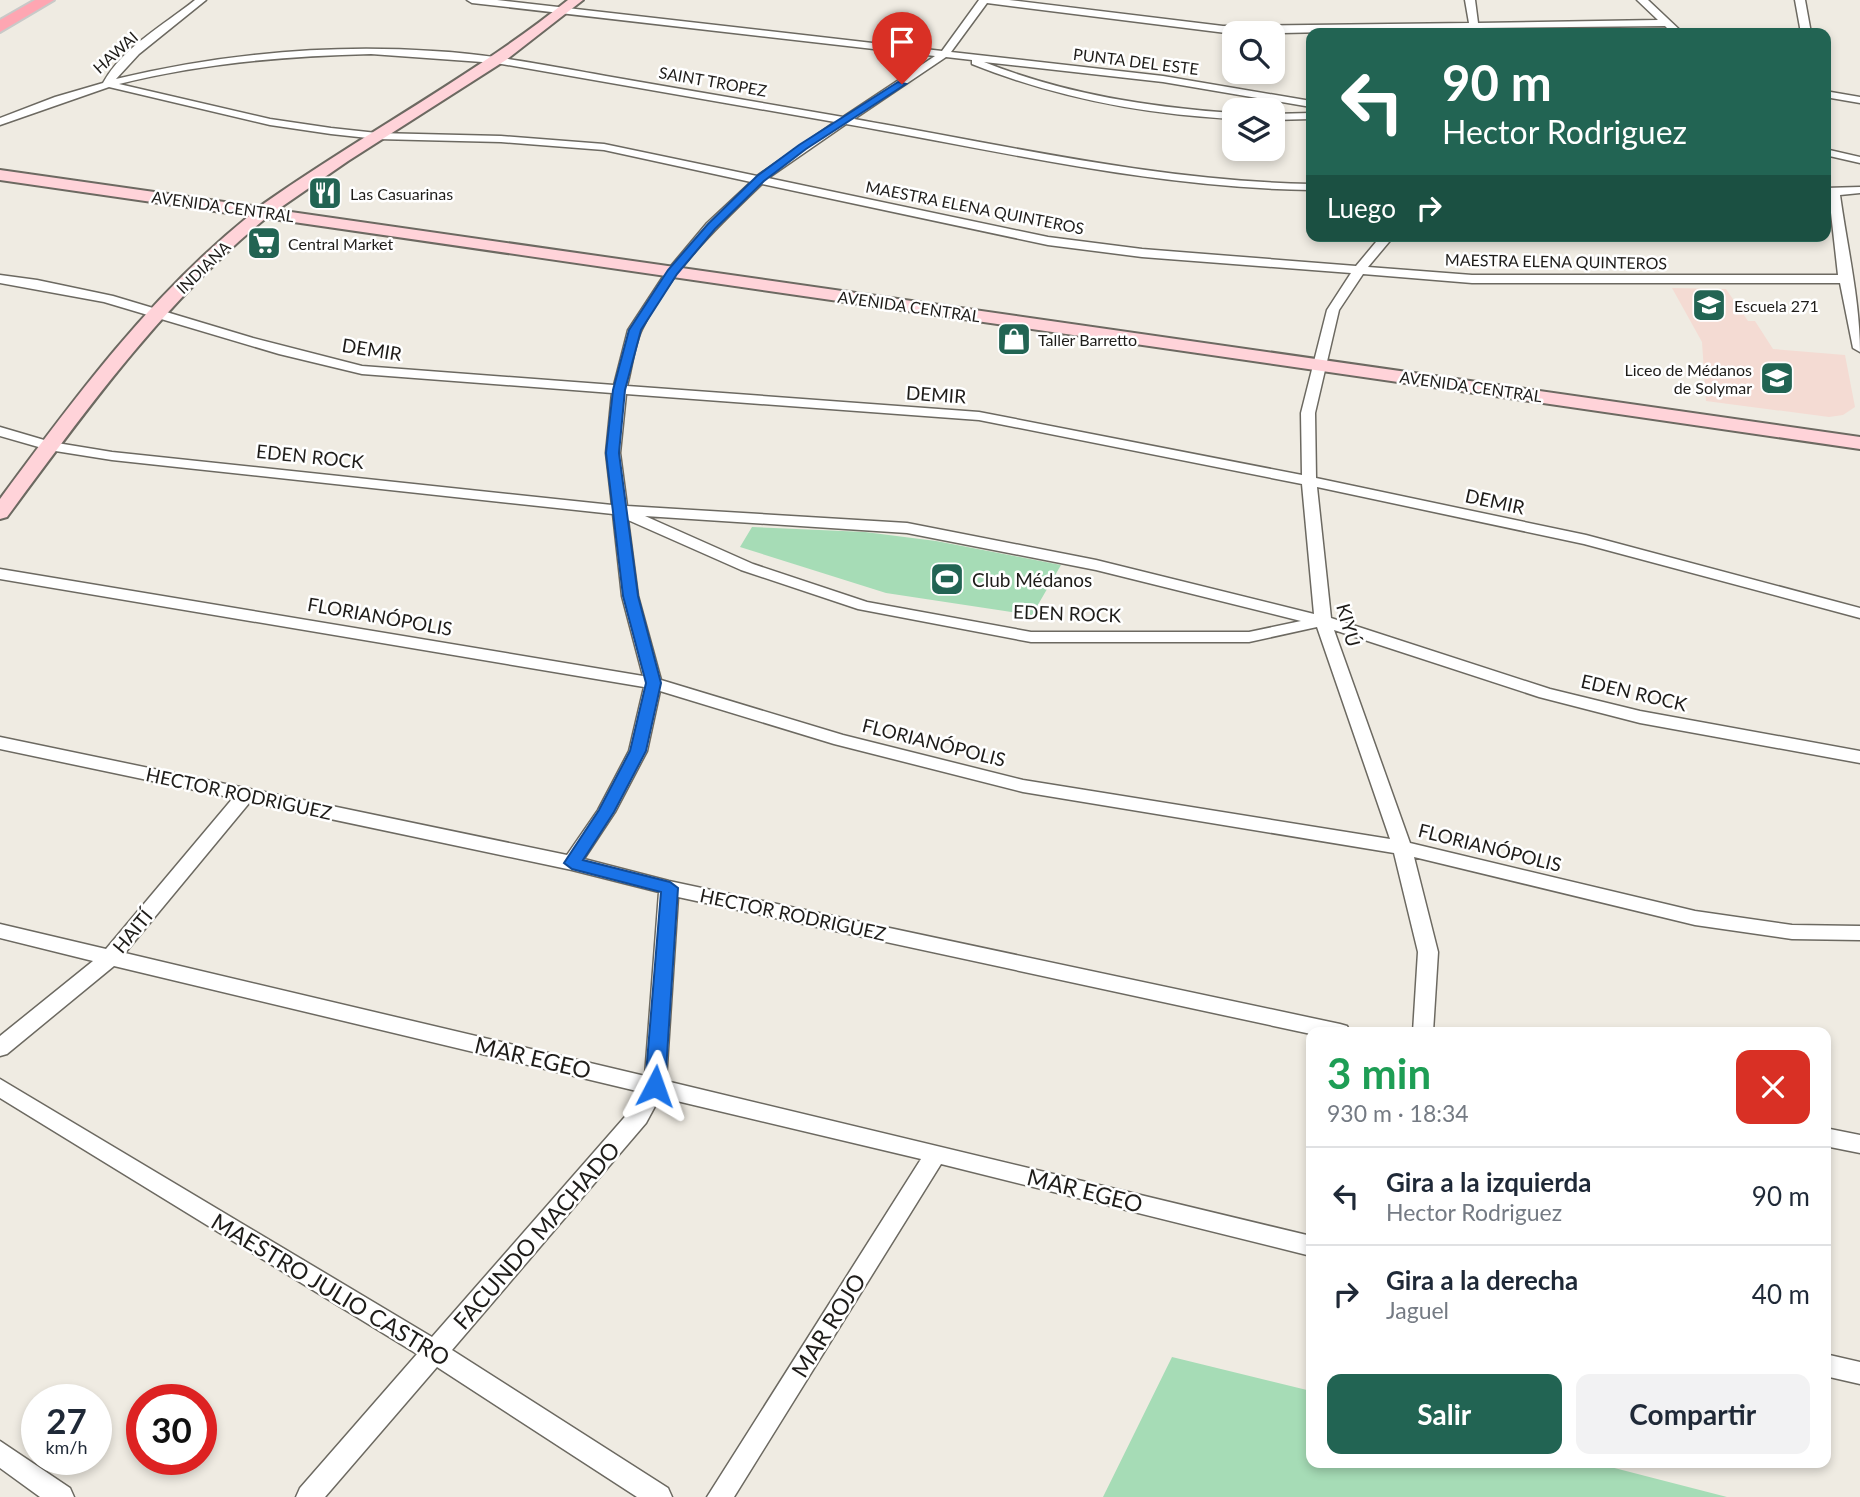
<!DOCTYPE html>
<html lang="es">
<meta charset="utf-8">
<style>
:root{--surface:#fff;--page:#f2f2f3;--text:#1f2937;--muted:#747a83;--line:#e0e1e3;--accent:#226453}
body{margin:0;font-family:Lato,sans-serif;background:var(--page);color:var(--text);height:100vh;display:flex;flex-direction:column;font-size:26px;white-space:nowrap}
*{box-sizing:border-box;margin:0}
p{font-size:23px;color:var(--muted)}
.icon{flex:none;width:38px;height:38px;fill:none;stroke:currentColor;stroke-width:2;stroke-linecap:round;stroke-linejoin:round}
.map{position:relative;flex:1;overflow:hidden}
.sheet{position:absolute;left:1306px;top:1027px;width:525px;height:441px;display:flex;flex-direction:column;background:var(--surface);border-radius:14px;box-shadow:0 4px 10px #0003}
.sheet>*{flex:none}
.top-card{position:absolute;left:1306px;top:28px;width:525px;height:214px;border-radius:14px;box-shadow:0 4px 10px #0003;background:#226453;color:#fff;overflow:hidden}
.fabs{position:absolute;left:1222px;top:21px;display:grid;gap:14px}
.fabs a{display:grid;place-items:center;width:63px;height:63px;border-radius:14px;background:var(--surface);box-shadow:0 4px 10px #0003;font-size:35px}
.speed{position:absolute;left:21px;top:1384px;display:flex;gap:14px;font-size:35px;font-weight:700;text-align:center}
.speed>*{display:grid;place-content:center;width:91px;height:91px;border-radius:50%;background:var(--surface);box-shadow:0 4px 10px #0003;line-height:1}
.speed small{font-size:18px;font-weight:400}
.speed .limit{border:10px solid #d22;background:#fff;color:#111}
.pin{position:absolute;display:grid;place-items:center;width:60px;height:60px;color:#fff;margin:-72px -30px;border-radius:50% 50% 50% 0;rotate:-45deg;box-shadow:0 0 7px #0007}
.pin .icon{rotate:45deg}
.me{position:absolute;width:77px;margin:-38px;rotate:4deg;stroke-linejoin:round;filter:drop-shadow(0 0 5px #0008)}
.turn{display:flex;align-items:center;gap:24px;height:147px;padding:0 21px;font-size:32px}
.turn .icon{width:91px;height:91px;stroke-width:2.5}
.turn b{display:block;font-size:49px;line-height:60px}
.then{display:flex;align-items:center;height:66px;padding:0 21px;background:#0003;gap:14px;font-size:26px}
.round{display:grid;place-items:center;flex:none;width:74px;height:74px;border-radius:14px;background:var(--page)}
.summary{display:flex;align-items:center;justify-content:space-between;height:119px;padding:0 21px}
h1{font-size:42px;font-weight:700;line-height:52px;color:#1e9e55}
.cta{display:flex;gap:14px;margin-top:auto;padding:14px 21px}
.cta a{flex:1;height:80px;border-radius:14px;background:var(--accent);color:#fff;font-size:28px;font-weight:700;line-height:80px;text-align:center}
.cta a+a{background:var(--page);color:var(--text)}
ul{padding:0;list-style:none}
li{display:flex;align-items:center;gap:21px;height:98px;padding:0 21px;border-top:2px solid var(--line)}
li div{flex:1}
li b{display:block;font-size:26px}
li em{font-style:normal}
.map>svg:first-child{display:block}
.education{fill:#f4dbd3}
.green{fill:#a6dcb6}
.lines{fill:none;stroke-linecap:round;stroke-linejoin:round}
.street-casing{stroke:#6c6961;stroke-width:3}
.secondary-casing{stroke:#6c6961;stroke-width:4}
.primary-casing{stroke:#c9c9c8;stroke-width:4}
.street{fill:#fff;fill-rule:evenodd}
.secondary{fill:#ffd3d9;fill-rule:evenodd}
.primary{fill:#fea6b2;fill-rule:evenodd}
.route{fill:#1a73e8;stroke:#114b97;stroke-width:2}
.labels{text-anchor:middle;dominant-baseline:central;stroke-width:5;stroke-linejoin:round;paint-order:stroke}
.far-street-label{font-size:16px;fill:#1e1c19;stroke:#fff}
.far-poi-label{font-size:16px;fill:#1e1c19;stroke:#fff;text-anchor:start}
.street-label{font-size:19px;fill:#1e1c19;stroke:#fff}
.poi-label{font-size:19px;fill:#1e1c19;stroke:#fff;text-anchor:start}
.near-street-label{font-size:23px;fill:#1e1c19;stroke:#fff}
</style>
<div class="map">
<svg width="1860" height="1497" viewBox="0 0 1860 1497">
<rect width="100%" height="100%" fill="#efebe2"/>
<path class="education" d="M1672 288 1726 289 1748 321H1755L1773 349 1845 355 1855 407 1843 415 1829 417 1706 401 1702 342Z"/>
<path class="green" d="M752 527 865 532 936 541 1061 565 1032 615 886 593 740 547Z
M1172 1357 1311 1391V1463H1595L1727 1497H1103Z"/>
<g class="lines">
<g class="street-casing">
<path id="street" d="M195 0H206L139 54 116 79C220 54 326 44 433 51 491 54 549 66 606 76 685 90 764 103 843 117L935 56 472 3 467 0H497L942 51 979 0H1009L1223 26 1469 23 1465 0H1475L1478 23 1658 20 1637 0H1648L1683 33H1672L1665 26 1479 28 1480 33H1470L1469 29 1234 34 987 3 951 52 1163 76 1311 101V107L1163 82 984 62C1065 94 1148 107 1234 113V119C1143 114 1057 98 972 64V60L946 57 854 119C1005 145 1157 181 1311 184V190C1155 188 1000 151 846 124L768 178 1048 237 1142 249 1356 266 1381 236H1394L1368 267 1472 275H1838L1829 195H1825V188L1860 187V193L1840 195C1847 246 1860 301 1860 352L1853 348 1840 283H1472L1363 274 1339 310 1315 413 1316 478 1586 535 1860 608V618L1584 544 1317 487 1331 618 1550 689 1640 711 1860 751V763L1640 723 1539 697 1334 630 1410 843 1695 911 1792 925 1860 926V940L1792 939 1695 925 1414 857 1438 952 1433 1032H1413L1418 952 1394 853 1023 792 834 744 660 691 647 751 615 812 584 859 669 881 1340 1024 1347 1026 1350 1032 1311 1034 678 897 666 1081 1311 1236V1256L941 1164 734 1497H707L921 1159 660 1097 646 1123 452 1350 668 1488 672 1497H637L437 1367 325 1497H296L300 1488 417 1354 0 1098V1079L432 1337 630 1111 641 1092 114 966 7 1054 0 1056V1036L93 961 0 938V924L106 949 233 798 0 749V737L567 855 598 810 629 751 644 687 0 579V569L643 676 622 596 613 514 112 460 49 450 0 436V427L51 442 112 452 612 505 606 453 612 393 362 374 279 354 104 302 0 283V275L37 280 113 296 253 338 362 366 614 385 628 330 666 272 707 223 751 182 604 150 501 142 377 139 331 134 270 125 109 87 0 125V118L55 97 103 83C123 47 164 25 195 0ZM371 54 496 63 835 122 757 176 604 144 501 136 377 133 331 128 270 119 119 84C202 63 286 56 371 54ZM762 184 1048 245 1142 257 1351 273 1327 310 1301 413 1302 475 979 412 627 386C632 368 634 345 642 329 670 272 717 227 762 184ZM626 394 979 420 1302 484 1314 614 1096 560 907 523 627 506 620 453ZM645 516 907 533 1096 570 1301 621 1249 632H1031L867 602 753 564ZM628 520 741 570 858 609 1031 642H1249L1317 627 1390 839 1023 780 843 735 661 680 638 596ZM250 802 572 870 659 892 645 1076 125 953Z
M1795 0H1805L1811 33H1801Z
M1825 91 1860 97V103L1825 97Z
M1311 113V119L1272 120V114Z
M1825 149 1860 157V163L1825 155Z
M1825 1128 1860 1135V1153L1825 1146Z
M1825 1354 1860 1362V1384L1825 1376Z
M0 1441 70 1488 74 1497H40L0 1468Z"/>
</g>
<g class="secondary-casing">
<path id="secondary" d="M568 0H583L506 60 348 161 277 210 1860 437V449L266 218C163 303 86 410 7 517L0 519V499C75 397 150 296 249 216L0 180V170L259 207C360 135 471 78 568 0Z"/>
</g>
<g class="primary-casing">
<path id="primary" d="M35 0H54L0 32V20Z"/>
</g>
<use href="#street" class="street"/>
<use href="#secondary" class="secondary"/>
<use href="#primary" class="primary"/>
</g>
<path class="route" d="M898 82 906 84 806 149 764 181 715 229 677 274 641 330 625 390 619 453 638 596 661 683 646 751 614 812 583 860 670 882 678 888 665 1086 662 1091 655 1094 648 1091 645 1086 661 892 572 869 564 863 599 810 630 751 646 683 623 596 606 453 613 390 629 330 668 270 708 224 757 176 799 145Z"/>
<defs>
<g id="restaurant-square" transform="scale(1.75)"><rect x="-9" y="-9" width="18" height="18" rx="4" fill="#226453" stroke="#fff"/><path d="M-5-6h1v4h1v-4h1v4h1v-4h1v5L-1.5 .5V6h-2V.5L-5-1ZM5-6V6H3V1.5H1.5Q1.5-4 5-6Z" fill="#fff"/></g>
<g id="supermarket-square" transform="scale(1.75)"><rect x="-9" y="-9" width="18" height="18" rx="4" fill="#226453" stroke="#fff"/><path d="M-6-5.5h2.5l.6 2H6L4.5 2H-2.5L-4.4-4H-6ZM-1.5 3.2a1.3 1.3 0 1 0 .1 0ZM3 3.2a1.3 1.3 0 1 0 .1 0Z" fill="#fff"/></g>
<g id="school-square" transform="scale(1.75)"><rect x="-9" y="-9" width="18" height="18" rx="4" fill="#226453" stroke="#fff"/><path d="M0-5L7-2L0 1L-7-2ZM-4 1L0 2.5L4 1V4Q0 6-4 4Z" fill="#fff"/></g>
<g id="shop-square" transform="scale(1.75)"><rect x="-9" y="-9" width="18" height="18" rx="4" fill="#226453" stroke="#fff"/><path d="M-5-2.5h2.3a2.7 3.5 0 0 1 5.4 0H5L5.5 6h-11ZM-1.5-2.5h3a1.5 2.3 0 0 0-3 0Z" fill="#fff"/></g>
<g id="stadium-square" transform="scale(1.75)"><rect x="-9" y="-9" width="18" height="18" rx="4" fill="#226453" stroke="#fff"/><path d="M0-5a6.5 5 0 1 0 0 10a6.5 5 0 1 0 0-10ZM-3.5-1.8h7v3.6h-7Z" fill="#fff"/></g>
</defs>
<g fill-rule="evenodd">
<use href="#restaurant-square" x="325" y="193"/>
<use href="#supermarket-square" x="264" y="243"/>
<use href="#school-square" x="1709" y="305"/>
<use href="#shop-square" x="1014" y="339"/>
<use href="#school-square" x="1777" y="378"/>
<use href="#stadium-square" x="947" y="579"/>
</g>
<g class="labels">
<g class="far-street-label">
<text transform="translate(115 52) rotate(-42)">HAWAI</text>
<text transform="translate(1136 61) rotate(7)">PUNTA DEL ESTE</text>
<text transform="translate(713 81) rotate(10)">SAINT TROPEZ</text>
<text transform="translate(223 206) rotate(8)">AVENIDA CENTRAL</text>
<text transform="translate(975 207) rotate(11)">MAESTRA ELENA QUINTEROS</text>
<text transform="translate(1556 261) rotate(1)">MAESTRA ELENA QUINTEROS</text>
<text transform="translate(203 267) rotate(-44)">INDIANA</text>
<text transform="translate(909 306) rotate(8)">AVENIDA CENTRAL</text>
<text transform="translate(1471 386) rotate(8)">AVENIDA CENTRAL</text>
</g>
<g class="far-poi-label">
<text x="350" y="193">Las Casuarinas</text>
<text x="288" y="243">Central Market</text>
<text x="1734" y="305">Escuela 271</text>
<text x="1038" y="339">Taller Barretto</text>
<text x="1752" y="369" text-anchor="end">Liceo de Médanos<tspan x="1752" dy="18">de Solymar</tspan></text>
</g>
<g class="street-label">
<text transform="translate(372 349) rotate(9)">DEMIR</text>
<text transform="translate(936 394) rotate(4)">DEMIR</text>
<text transform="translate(310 456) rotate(6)">EDEN ROCK</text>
<text transform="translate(1495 501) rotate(12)">DEMIR</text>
<text transform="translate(1067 613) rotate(2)">EDEN ROCK</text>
<text transform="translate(380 616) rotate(10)">FLORIANÓPOLIS</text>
<text transform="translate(1349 625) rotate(75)">KIYÚ</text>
<text transform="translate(1634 692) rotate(13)">EDEN ROCK</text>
<text transform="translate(934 742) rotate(14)">FLORIANÓPOLIS</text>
<text transform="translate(239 793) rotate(12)">HECTOR RODRIGUEZ</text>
<text transform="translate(1490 847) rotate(14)">FLORIANÓPOLIS</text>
<text transform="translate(793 914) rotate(12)">HECTOR RODRIGUEZ</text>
<text transform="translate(132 931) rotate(-50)">HAITÍ</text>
</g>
<g class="poi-label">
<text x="972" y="579">Club Médanos</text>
</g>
<g class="near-street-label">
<text transform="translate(533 1057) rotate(13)">MAR EGEO</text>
<text transform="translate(1085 1190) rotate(14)">MAR EGEO</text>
<text transform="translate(536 1235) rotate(-49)">FACUNDO MACHADO</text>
<text transform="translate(331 1289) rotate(31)">MAESTRO JULIO CASTRO</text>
<text transform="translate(828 1325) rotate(-58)">MAR ROJO</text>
</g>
</g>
</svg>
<div class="fabs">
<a><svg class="icon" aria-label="search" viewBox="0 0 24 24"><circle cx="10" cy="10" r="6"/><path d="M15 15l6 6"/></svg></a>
<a><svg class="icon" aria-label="layers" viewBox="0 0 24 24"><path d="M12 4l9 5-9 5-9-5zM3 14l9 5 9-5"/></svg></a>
</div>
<div class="speed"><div>27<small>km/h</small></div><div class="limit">30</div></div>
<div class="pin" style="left:902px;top:84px;background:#d93025"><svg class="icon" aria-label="arrive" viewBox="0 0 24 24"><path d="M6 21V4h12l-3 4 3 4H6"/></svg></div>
<svg class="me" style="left:655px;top:1086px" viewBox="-20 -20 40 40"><path d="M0-17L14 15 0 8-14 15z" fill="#1a73e8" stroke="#fff" stroke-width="4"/></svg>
<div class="top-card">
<div class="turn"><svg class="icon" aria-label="left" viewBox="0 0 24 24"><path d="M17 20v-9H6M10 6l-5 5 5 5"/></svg><div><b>90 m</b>Hector Rodriguez</div></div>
<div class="then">Luego<svg class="icon" aria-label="right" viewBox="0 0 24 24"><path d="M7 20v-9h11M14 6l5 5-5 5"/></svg></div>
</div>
<section class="sheet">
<div class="summary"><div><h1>3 min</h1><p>930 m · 18:34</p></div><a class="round" style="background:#d93025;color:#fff"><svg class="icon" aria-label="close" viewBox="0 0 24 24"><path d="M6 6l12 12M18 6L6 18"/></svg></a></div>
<ul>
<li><svg class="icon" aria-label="left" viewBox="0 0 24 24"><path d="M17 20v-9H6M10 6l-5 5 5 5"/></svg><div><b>Gira a la izquierda</b><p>Hector Rodriguez</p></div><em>90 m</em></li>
<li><svg class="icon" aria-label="right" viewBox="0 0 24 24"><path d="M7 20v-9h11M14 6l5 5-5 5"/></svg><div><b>Gira a la derecha</b><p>Jaguel</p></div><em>40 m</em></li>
</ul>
<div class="cta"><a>Salir</a><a>Compartir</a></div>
</section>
</div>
